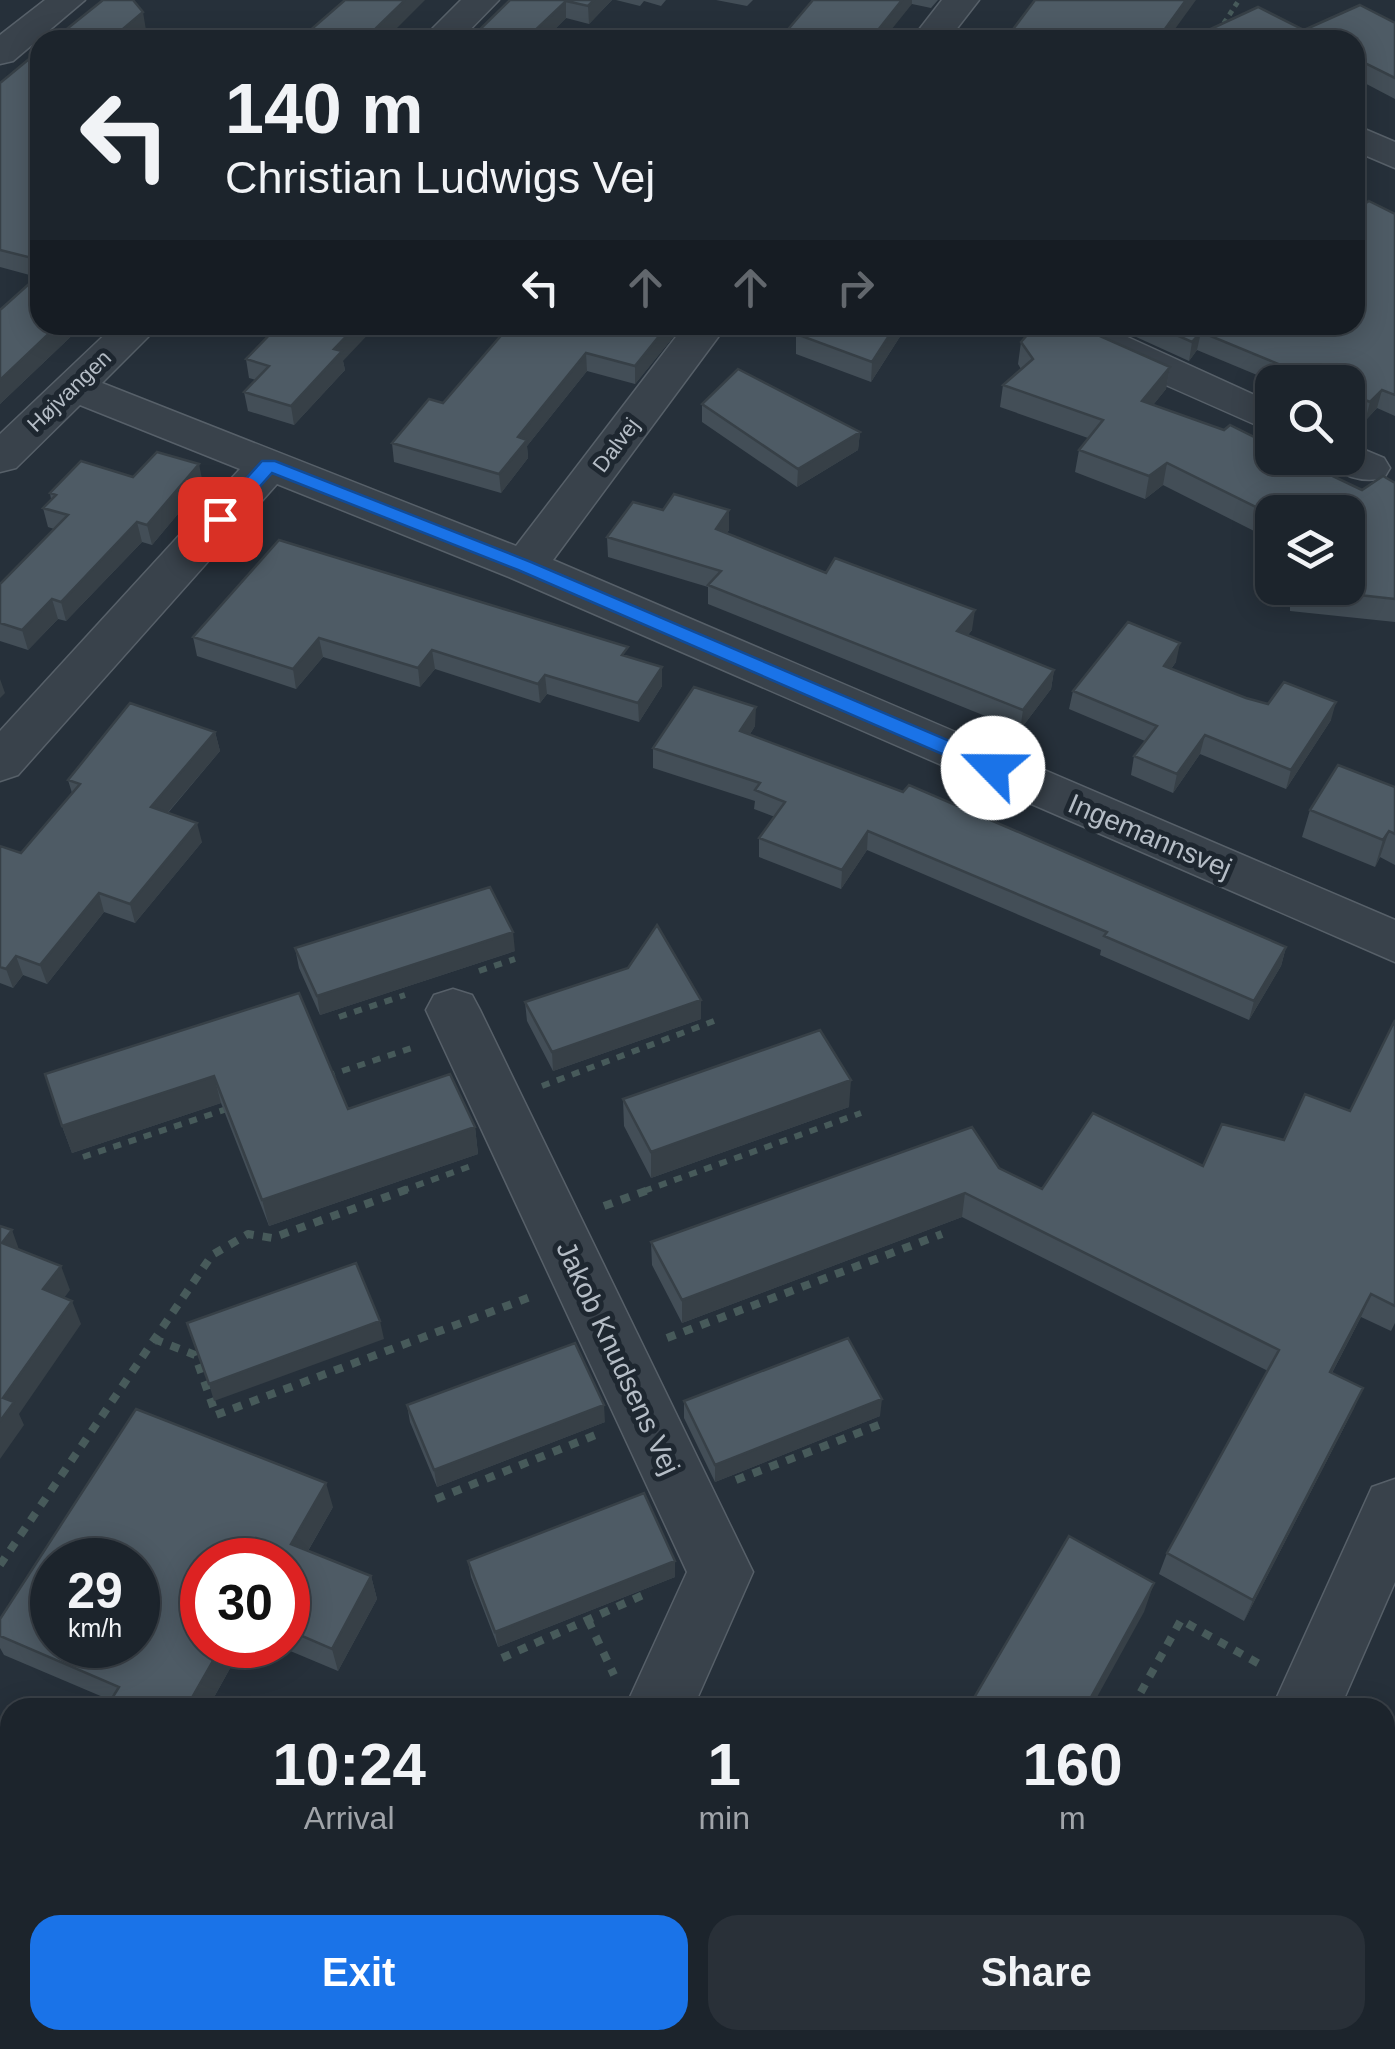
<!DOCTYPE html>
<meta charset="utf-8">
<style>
:root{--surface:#1c242c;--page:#293038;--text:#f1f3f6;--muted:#a0a4a9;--line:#3a4148;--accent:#1a73e8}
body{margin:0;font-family:Arial,sans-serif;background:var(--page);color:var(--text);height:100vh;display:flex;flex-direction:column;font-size:38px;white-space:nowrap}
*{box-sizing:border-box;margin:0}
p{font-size:32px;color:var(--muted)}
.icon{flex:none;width:55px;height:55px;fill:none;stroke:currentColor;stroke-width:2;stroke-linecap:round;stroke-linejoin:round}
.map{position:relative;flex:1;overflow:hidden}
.sheet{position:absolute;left:0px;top:1698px;width:1395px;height:352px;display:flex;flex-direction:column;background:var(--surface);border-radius:30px 30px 0 0;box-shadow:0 5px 25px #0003,0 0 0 2px var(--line)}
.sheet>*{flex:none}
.top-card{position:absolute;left:30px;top:30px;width:1335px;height:305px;border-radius:30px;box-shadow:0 5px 25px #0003,0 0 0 2px var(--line);background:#1c242c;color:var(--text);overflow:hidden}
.buttons{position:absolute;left:1255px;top:365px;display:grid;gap:20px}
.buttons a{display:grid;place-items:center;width:110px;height:110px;border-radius:20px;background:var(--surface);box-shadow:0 5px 25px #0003,0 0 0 2px var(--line);font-size:50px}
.speed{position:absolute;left:30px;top:1538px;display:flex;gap:20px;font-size:50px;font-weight:700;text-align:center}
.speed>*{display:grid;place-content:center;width:130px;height:130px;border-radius:50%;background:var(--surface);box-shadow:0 5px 25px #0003,0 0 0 2px var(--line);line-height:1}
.speed small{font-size:25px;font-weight:400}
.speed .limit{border:15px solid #d22;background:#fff;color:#111}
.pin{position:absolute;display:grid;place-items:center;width:85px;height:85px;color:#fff;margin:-42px;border-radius:20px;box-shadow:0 5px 15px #0006}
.me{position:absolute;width:110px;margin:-55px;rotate:293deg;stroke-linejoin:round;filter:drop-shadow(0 0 8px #0008)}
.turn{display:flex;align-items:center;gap:35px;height:210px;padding:0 30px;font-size:45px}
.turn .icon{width:130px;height:130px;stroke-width:2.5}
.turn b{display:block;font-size:70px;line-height:85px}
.lanes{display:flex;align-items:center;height:95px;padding:0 30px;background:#0003;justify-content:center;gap:50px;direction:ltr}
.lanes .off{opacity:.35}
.eta{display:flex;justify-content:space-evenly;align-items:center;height:170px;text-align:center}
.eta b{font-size:60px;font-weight:700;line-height:70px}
.primary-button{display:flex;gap:20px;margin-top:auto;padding:20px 30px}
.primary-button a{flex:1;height:115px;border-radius:30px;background:var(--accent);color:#fff;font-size:40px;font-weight:700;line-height:115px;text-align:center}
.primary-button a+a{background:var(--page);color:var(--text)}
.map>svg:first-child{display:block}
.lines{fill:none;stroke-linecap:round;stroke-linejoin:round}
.minor-casing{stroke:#576069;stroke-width:3}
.tertiary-casing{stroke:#576069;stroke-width:3}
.path-far2{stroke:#475a5a;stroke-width:5;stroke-dasharray:5 5;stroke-linecap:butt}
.path-far1{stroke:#475a5a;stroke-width:6;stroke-dasharray:8 8;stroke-linecap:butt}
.path{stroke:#475a5a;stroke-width:8;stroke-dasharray:9 9;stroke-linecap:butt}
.minor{fill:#39424b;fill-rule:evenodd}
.tertiary{fill:#39424b;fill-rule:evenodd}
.wall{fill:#434e57}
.shaded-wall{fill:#374047}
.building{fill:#4e5b65;stroke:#374047;stroke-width:2.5;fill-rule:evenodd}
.route{fill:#1a73e8;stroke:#114b97;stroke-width:2.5}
.labels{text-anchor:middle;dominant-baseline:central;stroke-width:10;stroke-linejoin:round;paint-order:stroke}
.far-street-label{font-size:22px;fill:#b5bdc6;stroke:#1e2730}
.street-label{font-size:28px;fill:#b5bdc6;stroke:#1e2730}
</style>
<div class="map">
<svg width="1395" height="2049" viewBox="0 0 1395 2049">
<rect width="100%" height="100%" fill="#26303a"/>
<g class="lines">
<g class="minor-casing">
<path id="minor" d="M461 0H499L460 40H421Z
M942 0H979L948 40H911Z
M1355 125 1395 142V168L1355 151Z
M115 325H160L102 383 516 546 685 325H727L553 560 1395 920V962L509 577 277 484 18 775 0 781V731L240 469 80 405 16 468 0 472V434Z
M1022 325 1110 329 1272 403V432L1080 347 1028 334Z
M1348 443 1384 458 1390 468 1384 478C1362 483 1339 477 1326 458H1348Z
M453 989 472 995 480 1010 753 1572 693 1708H625L687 1572 426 1010 434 995Z
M1395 1479V1582L1340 1708H1272L1372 1487Z
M10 2012V2040H70L67 2049H0V2026Z
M355 2040H434L431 2049H352Z
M1127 2040H1201L1198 2049H1124Z"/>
</g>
<g class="tertiary-casing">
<path id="tertiary" d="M45 0H85L13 61 0 64V35Z
M0 1765 10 1770V1844L0 1840Z
M227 2040H309L312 2049H230Z"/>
</g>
<path class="path-far2" d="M1213 40 1239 0"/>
<path class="path-far1" d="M479 971 515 959
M339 1017 405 995
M327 1076 415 1047
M542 1086 714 1021
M83 1157 230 1108
M401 1191 471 1166
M644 1191 861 1113"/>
<path class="path" d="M604 1206 651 1189
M667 1338 942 1234
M154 1339 195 1355 216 1415 533 1296
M736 1480 879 1425
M436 1499 598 1434
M0 1565 212 1255 248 1234 272 1238 408 1189
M588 1620 614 1675
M502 1658 650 1592
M1132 1708 1181 1620 1263 1666
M1074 2040 1088 2049
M941 2049 946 2040"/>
<use href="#minor" class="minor"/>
<use href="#tertiary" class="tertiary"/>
</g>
<path class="wall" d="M510 0H612L589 24 566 18 544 40H469Z
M616 0H666L661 6 644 1 640 6Z
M716 0H753L747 6Z
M813 0H938L931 8 912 4Z
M1395 23V99L1355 78V40L1304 30Z
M40 50V325H83L0 404V310L37 277 0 267V83Z
M1395 214V416L1377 408 1365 421 1348 414V382H1274L1197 350 1189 361 1112 326 1100 325H1355Z
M510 325H683L635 384 587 371 527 446 528 458 501 493 394 462 392 443 443 403Z
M796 334 901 335 871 382 796 354Z
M1021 342 1170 367 1166 389 1153 405 1362 490 1395 483V622L1290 611V588H1348L1272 512V554L1257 546 1260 534 1163 485 1145 499 1075 472 1079 450 1088 438 1000 407 1003 385 1021 369 1018 364Z
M246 359 343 361 345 370 294 425 248 411 244 392 256 380 249 378Z
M702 404 860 432 858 450 797 487 702 422Z
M133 477 203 484 152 545 142 542 66 621 58 619 28 650 0 641V584L54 529 48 527 43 508 51 499 50 493Z
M663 510H729V530L727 533 972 630 968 635 1054 670 1051 689 1020 730 708 604V587L608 557 607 537Z
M279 540 628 657 662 686 639 722 547 694 540 703 435 669 420 687 323 657 296 689 197 656 193 637Z
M1176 662 1171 669 1246 698 1331 720 1286 789 1200 754 1173 793 1131 775 1134 756 1145 741 1069 709 1073 691Z
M755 726 750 734 1286 947 1281 966 1249 1020 1100 955 1101 950 867 850 841 889 759 857V838L775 817 754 809 755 801 653 768V748Z
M215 732 220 751 168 813 202 842 135 923 104 912 47 984 23 975 13 988 0 983V846L21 853 72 793 68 780Z
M1395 787V865L1380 857 1375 867 1302 837 1310 810Z
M295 948 515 951 320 1015 299 968Z
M299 993 348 1109 475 1127 478 1154 269 1226 221 1103 72 1153 62 1126Z
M701 1000V1019L553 1071 527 1021 525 1002Z
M1395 1020V1323L1391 1331 1361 1317 1332 1373 1363 1388 1353 1410 1244 1621 1159 1574 1167 1553 1268 1371 962 1217 682 1323 652 1265 651 1242 999 1168 1042 1189 1203 1166 1284 1140 1350 1111Z
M623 1099 849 1107 651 1178 624 1126Z
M684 1401 880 1416 715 1482 684 1418Z
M407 1405 605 1422 437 1487 410 1422Z
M333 1507 308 1551 371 1576 377 1599 338 1671 276 1645H288V1560L202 1645H243L208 1708H106L110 1700 4 1655 0 1648V1619Z
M468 1561 675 1577 498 1647 471 1577Z"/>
<path class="shaded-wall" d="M405 0H425L385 40H364Z
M594 0H612L589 24 588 6Z
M902 0H912V4L883 40H870Z
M1186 0H1196L1167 40H1157Z
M566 1V18L544 40H525Z
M143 12 146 30 134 40H110Z
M58 325H83L0 404V380Z
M357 325H377L343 361 345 370 294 425 291 406 334 349Z
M668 325H683L635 384V366Z
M896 325H902L901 335 871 382 872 362Z
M1201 332 1197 350 1189 361 1192 342Z
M586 353 587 371 527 446 528 458 501 493 499 474 518 437Z
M1170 367 1166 389 1138 424 1142 401Z
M1382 390 1377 408 1365 421 1370 402Z
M860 432 858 450 797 487 798 469Z
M1167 463 1163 485 1145 499 1149 476Z
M199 464 203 484 152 545 147 525Z
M729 510V530L716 549V529Z
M137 522 142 542 66 621 61 602Z
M52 599 58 619 28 650 22 630Z
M975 610 972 630 955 651 957 631Z
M319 638 323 657 296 689 293 669Z
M1180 643 1176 662 1160 684 1164 666Z
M432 650 435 669 420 687 418 668Z
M662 667V686L639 722 638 703Z
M1054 670 1051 689 1020 730 1023 710Z
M545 675 547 694 540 703 538 684Z
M0 679 5 693 0 698Z
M1336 702 1331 720 1286 789 1291 770Z
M756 707 755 726 740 750V731Z
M215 732 220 751 156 826 151 807Z
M1205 735 1200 754 1173 793 1177 774Z
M197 823 202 842 135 923 130 904Z
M868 831 867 850 841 889 842 870Z
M1389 831 1380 857 1375 867 1383 840Z
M99 893 104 912 47 984 40 965Z
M513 932 515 951 320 1015 317 996Z
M1286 947 1281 966 1249 1020 1254 1001Z
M16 956 23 975 13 988 6 969Z
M701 1000V1019L553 1071 552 1052Z
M214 1076 221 1103 72 1153 62 1126Z
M851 1080 849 1107 651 1178V1152Z
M475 1127 478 1154 269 1226 262 1200Z
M965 1193 962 1217 682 1323V1300Z
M12 1230 21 1255 2 1243Z
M61 1266 70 1290 53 1313 43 1289Z
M1371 1294 1361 1317 1321 1394 1330 1372Z
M72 1301 81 1324 19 1414 24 1425 0 1459V1421L3 1398Z
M380 1321 384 1339 214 1401 209 1384Z
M1363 1388 1353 1410 1244 1621 1253 1600Z
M882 1399 880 1416 715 1482V1465Z
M604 1405 605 1422 437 1487 434 1470Z
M326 1483 333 1507 298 1568 291 1544Z
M675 1561V1577L498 1647 495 1632Z
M371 1576 377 1599 338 1671 332 1649Z
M1154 1583 1144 1612 1091 1708H1085Z
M222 1645H243L208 1708H186Z
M900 2040H907L902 2049H896Z"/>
<path class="building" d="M103 0H133L143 12 110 40H53Z
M345 0H405L364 40H299Z
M510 0H594L588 6 566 1 525 40H469Z
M813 0H902L870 40H779Z
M1035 0H1186L1157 40H1005Z
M1360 5 1395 23V78L1355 58V40H1187L1258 7 1304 30Z
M40 50V260L0 250V83Z
M1369 201 1395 214V395L1382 390 1370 402 1348 393V382H1322L1201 332 1192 342 1154 325H1355V210Z
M40 274V325H58L0 380V310Z
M279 325H357L334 349 342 351 291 406 244 392 269 366 246 359Z
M510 325H668L635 366 586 353 518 437 527 440 499 474 392 443 429 399 443 403Z
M803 325H896L872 362 796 334Z
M1036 325H1068L1082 328 1170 367 1142 401 1224 430 1230 425 1272 446V458H1295L1362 490 1383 476 1395 483V599L1296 588H1348V512H1272V515L1167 463 1149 476 1079 450 1103 420 1003 385 1033 359 1021 342Z
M738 369 860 432 798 469 702 404Z
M157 452 199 464 147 525 137 522 61 602 52 599 22 630 0 623V584L68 515 43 508 56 495 50 493 81 461 133 477Z
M674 494 729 510 716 529 826 573 835 558 975 610 957 631 1054 670 1023 710 708 585 721 571 607 537 633 502 663 510Z
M1272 516V529L1263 524Z
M279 540 628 647 622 655 662 667 638 703 545 675 538 684 432 650 418 668 319 638 293 669 193 637Z
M1128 622 1180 643 1164 666 1246 698 1268 704 1284 682 1336 702 1291 770 1205 735 1177 774 1134 756 1157 726 1073 691Z
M694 687 756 707 740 731 903 792 909 785 1286 947 1254 1001 1104 936 1107 932 868 831 842 870 759 838 785 802 755 790 760 783 653 748Z
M130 703 215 732 151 807 197 823 130 904 99 893 40 965 16 956 6 969 0 967V846L21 853 80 784 68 780Z
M1338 765 1395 787V834L1389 831 1383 840 1310 810Z
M490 887 513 932 317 996 295 948Z
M657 925 701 1000 552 1052 525 1002 628 968Z
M299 993 348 1109 450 1074 475 1127 262 1200 214 1076 62 1126 45 1074Z
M1395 1020V1306L1371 1294 1330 1372 1363 1388 1253 1600 1167 1553 1279 1350 965 1193 682 1300 651 1242 972 1127 999 1168 1042 1189 1093 1113 1203 1166 1222 1124 1284 1140 1305 1094 1350 1111Z
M820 1030 851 1080 651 1152 623 1099Z
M0 1226 12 1230 2 1243 61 1266 43 1289 72 1301 3 1398 14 1402 0 1421Z
M356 1263 380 1321 209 1384 187 1323Z
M848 1338 882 1399 715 1465 684 1401Z
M575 1343 604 1405 434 1470 407 1405Z
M136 1409 326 1483 291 1544 371 1576 332 1649 288 1630V1560H202V1645H222L186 1708H106L119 1687 0 1636V1619ZM52 1560H138V1645H52Z
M644 1493 675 1561 495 1632 468 1561Z
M1069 1536 1154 1583 1085 1708H968Z
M536 1699 540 1708H516Z
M773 2040H900L896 2049H767Z"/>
<path class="route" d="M262 461H275L531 562 1001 763 1004 768 1001 773H986L518 570 272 473 227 523H213V515Z"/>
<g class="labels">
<g class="far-street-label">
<text transform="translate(69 391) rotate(-44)">Højvangen</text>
<text transform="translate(616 445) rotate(-53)">Dalvej</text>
</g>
<g class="street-label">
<text transform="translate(1150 836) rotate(23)">Ingemannsvej</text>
<text transform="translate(618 1358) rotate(65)">Jakob Knudsens Vej</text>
</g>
</g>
</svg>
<div class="buttons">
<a><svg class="icon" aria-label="search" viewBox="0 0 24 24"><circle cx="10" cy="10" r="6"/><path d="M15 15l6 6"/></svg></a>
<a><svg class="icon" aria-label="layers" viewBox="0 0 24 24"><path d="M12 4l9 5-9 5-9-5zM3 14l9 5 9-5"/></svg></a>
</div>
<div class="speed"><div>29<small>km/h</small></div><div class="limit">30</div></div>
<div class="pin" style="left:220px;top:519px;background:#d93025"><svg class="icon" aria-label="arrive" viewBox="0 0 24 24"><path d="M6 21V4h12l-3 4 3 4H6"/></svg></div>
<svg class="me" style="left:993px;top:768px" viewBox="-20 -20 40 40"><circle r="19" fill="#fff"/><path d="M0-13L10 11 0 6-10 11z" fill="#1a73e8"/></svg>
<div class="top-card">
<div class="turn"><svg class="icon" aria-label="left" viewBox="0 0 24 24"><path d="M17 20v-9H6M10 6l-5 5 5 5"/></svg><div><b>140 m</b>Christian Ludwigs Vej</div></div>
<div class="lanes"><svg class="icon" aria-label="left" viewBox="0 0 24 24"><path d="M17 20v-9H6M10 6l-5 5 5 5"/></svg><svg class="icon off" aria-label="ahead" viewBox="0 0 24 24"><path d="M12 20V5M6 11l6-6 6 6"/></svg><svg class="icon off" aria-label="ahead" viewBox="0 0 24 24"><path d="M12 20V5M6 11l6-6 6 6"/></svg><svg class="icon off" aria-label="right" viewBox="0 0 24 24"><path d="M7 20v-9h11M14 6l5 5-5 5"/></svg></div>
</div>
<section class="sheet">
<div class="eta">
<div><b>10:24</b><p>Arrival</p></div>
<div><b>1</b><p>min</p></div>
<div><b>160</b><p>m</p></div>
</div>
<div class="primary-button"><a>Exit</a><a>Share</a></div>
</section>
</div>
